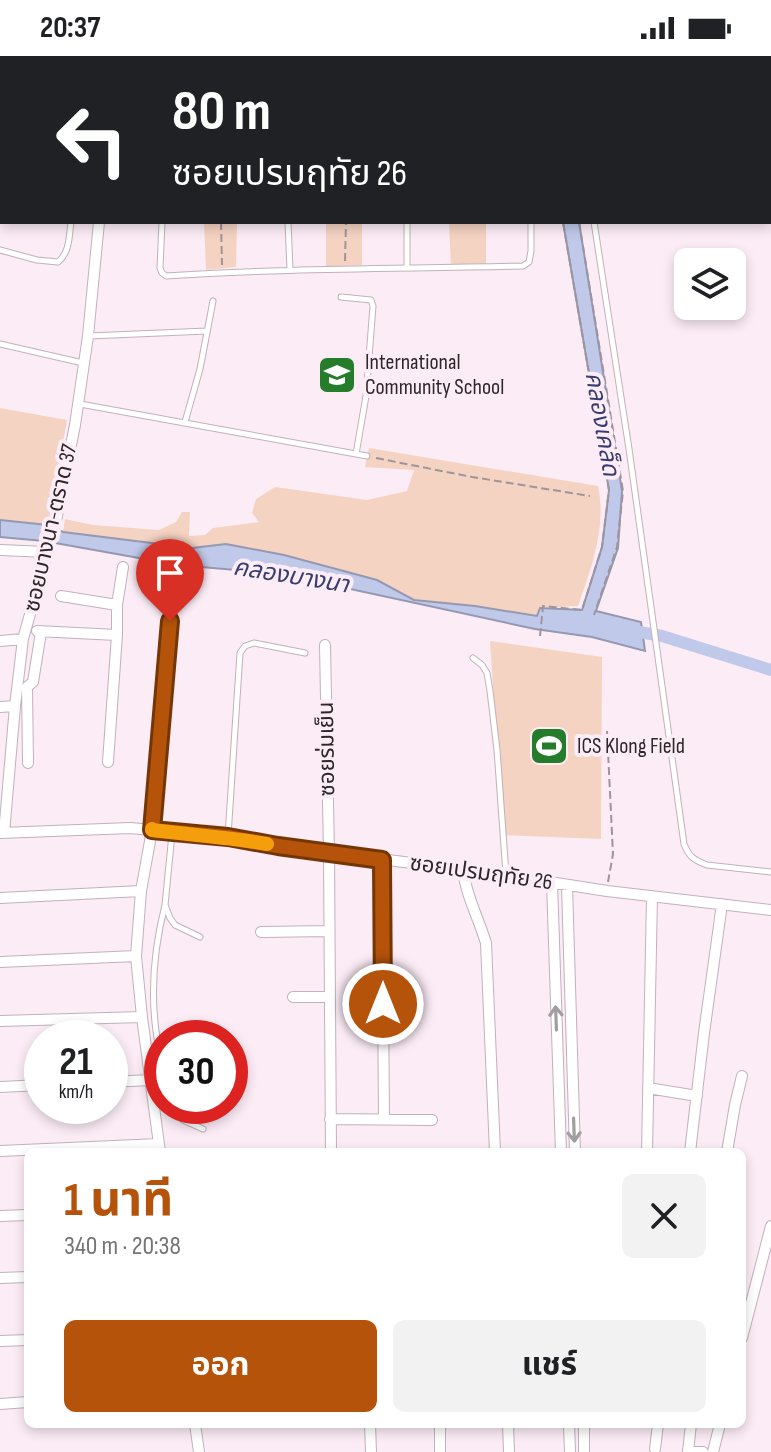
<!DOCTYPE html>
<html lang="th">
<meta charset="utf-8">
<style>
:root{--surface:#fff;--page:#f2f2f2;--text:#202124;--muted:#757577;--accent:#b45309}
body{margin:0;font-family:"Sofia Sans Condensed","Noto Sans Thai",sans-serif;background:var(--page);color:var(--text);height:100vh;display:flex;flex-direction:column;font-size:30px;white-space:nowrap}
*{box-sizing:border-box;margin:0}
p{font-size:26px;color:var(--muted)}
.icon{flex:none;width:44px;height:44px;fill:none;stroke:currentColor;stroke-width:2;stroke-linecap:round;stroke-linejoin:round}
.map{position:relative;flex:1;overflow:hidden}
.sheet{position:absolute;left:24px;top:1092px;width:722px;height:280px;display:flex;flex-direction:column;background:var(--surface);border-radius:12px;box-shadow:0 4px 12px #0003}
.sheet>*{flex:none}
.hud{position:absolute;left:0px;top:0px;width:772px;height:168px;box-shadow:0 4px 12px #0003;background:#202124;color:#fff;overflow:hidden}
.buttons{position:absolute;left:674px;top:192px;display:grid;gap:16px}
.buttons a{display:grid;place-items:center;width:72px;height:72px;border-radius:12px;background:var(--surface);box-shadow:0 4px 12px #0003;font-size:40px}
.speed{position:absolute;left:24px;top:964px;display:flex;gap:16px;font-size:40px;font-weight:700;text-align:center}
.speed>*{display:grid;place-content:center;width:104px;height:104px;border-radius:50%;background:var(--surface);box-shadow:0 4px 12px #0003;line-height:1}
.speed small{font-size:20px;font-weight:400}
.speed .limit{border:12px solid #d22;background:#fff;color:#111}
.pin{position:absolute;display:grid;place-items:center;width:68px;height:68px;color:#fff;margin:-82px -34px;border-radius:50% 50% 50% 0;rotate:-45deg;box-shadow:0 0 8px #0007}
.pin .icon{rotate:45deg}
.me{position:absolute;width:88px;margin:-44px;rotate:0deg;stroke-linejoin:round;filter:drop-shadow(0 0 6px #0008)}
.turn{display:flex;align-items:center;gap:28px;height:168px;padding:0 40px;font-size:36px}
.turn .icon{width:104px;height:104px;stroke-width:2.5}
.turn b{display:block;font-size:56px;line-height:68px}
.round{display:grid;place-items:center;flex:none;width:84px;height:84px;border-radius:12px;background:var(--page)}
.summary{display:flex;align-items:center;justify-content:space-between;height:136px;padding:0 40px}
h1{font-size:48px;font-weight:700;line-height:60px;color:var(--accent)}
.action{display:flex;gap:16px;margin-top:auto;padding:16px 40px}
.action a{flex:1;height:92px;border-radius:12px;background:var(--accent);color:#fff;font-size:32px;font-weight:700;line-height:92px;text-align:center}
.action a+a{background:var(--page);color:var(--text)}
.status{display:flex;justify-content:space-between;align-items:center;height:56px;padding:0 40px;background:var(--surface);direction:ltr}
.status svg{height:22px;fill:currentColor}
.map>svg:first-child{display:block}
.green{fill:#f5d3c3}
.water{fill:#c1c9eb;stroke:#9598b1;stroke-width:2}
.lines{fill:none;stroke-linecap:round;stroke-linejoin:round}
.canal{stroke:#c1c9eb;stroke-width:12}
.service-casing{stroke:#c0b1ba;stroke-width:7}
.minor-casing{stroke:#c0b1ba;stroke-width:12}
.path{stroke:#9f949a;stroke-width:2;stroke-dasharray:8 4;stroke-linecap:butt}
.service{stroke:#fff;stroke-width:5}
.minor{stroke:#fff;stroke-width:10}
.oneway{stroke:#a09e9f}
.route-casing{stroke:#753606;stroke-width:20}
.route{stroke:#b45309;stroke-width:14}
.slow{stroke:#f59e0b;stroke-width:14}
.labels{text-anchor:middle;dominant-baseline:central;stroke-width:8;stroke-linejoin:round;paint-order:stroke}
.poi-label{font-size:22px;fill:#2d272a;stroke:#fcecf6;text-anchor:start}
.street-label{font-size:22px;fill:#2d272a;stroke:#fcecf6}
.water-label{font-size:24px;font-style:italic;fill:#373e6d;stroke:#fcecf6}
</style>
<div class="status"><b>20:37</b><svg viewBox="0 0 49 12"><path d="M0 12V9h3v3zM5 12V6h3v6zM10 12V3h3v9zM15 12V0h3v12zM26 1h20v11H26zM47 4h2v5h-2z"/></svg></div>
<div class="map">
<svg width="771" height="1396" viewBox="0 0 771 1396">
<rect width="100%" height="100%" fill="#fcecf6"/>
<path class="green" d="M204 166H237L236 211 206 214Z
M326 166H362V209L326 211Z
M449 166H486V209L451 210Z
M0 352 67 364 48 469 0 464Z
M369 392 598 430C607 471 591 512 578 550L540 552 538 560 475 550 414 544 377 524 284 499 226 488 192 492 63 476 65 463 93 469 159 474 176 466 182 456H190L189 480 205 479 213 472 259 466 252 457 256 443 275 431 367 444 407 435 414 414 365 411Z
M490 585 602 601 601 783 503 779Z"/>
<path class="water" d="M563 166H579L622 435 618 492 596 555 641 566 645 595 592 581 535 573 281 518 178 509 44 485 0 481V464L48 469 63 476 192 492 226 488 284 499 377 524 414 544 475 550 537 560 540 552 582 554 602 491 609 434Z"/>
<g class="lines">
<path class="canal" d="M628 574 662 580 771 614"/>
<g class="service-casing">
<path id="service" d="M139 0V2
M508 0V2
M568 0 569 2
M710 0 712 2
M718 2 720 0
M770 12H771
M770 42 771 43
M0 58H2
M770 72 771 73
M162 166 160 212 162 217 166 220C285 212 404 213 523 210L529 206 531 195V166
M288 166 290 214
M594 166 629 393 684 788C689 801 694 804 707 809L771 816
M0 194 37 204 58 206C70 196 69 180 71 166
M407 212V166
M341 241 371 244 373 250 366 340 356 398
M89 280 207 275
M0 288 83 307
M80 348 367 400
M185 366 200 313 213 245
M473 602 482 609 487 617 490 635 497 694 506 818
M172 778 165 849 170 862 175 869 200 881
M228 780 240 597 245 590 254 587 305 597
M162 1006C149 955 152 900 165 849
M174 1050 183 1064 203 1073"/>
</g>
<g class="minor-casing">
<path id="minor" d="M0 28H2
M0 494 47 496
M61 540 117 549
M37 575 117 579
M0 585 23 583
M325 589 329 797 331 1096
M0 651 15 650
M108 706 117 579V549L123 511
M28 707 27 631 33 626 41 576
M0 777 130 772 228 781 278 790 506 819 607 835 771 854
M4 777 15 650 23 583 56 465 75 369 88 280 99 166
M382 804 384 1063
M463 814C466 840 479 863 486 887L495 1096
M552 826 561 1096
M567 829 575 1096
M0 842 141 835
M261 876 329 875
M0 906 136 900
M293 941H330
M0 965 142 961
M110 1026 150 1024
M0 1031 42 1029
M648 1032 697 1040
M330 1063 432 1064
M0 1095 159 1088
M160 1096 142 961 136 900 141 835 152 774 170 565
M647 1096 652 840
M690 1096 704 977 722 848
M727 1096 735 1049 742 1020
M0 1160 28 1159
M0 1222 28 1221
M742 1282 771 1170
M0 1285 28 1284
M0 1348 28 1346
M195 1368 199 1396
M370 1368 371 1396
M440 1368V1396
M508 1368 509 1396
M569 1368 570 1396
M584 1368V1396
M655 1393 658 1368
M688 1396 691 1368
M692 1396H703
M713 1396 720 1368"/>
</g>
<path class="path" d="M371 0 373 2
M432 0 434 2
M533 0V2
M551 0V2
M401 2 406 0
M221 166 222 209
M579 166 623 435 617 491 594 559
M345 205 346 166
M376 402 472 421 590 440
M540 580 543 550 582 554 602 491 609 434 563 166
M607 675 613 798 608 826"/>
<use href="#service" class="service"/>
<use href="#minor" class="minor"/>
</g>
<defs><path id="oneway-shaft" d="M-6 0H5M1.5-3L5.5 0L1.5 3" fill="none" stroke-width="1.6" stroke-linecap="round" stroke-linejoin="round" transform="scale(2)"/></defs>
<g class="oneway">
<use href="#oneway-shaft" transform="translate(556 962) rotate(-92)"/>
<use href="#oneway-shaft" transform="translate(574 1074) rotate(88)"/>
</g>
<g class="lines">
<g class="route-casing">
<path id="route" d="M170 565 152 774 228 781 278 790 382 804 383 948"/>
</g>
<use href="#route" class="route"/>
<path class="slow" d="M152 773V774C191 779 229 781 267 788"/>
</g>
<defs>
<g id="school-square" transform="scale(2)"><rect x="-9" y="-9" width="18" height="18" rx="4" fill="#257c2a" stroke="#fcecf6"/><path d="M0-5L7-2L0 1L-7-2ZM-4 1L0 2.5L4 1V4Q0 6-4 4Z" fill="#fff"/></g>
<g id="stadium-square" transform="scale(2)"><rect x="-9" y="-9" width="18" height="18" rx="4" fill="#257c2a" stroke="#fcecf6"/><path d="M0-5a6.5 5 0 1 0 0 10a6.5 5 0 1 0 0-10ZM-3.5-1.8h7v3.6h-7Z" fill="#fff"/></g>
</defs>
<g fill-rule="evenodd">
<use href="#school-square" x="337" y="319"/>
<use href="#stadium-square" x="549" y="690"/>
</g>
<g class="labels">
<g class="poi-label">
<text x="365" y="306">International<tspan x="365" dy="25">Community School</tspan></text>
<text x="577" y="690">ICS Klong Field</text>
</g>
<g class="street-label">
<text transform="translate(51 472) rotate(-77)">ซอยบางนา-ตราด 37</text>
<text transform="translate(327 693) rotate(-91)">ซอยร่มเย็น</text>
<text transform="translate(481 817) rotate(8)">ซอยเปรมฤทัย 26</text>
</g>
<g class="water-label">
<text transform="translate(602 368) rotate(80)">คลองเคล็ด</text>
<text transform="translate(291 520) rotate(9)">คลองบางนา</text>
</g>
</g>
</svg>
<div class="buttons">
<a><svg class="icon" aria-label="layers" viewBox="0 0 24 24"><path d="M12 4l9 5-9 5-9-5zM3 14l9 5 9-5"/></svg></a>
</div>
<div class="speed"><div>21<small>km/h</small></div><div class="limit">30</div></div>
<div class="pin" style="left:170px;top:565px;background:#d93025"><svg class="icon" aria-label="arrive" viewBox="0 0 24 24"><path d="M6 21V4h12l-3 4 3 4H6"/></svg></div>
<svg class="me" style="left:383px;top:948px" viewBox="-20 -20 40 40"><circle r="17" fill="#b45309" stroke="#fff" stroke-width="3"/><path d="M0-11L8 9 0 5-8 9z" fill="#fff"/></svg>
<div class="hud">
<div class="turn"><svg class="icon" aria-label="left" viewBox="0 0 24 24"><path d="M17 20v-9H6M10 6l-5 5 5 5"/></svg><div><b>80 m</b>ซอยเปรมฤทัย 26</div></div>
</div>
<section class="sheet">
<div class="summary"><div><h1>1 นาที</h1><p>340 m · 20:38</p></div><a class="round"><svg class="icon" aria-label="close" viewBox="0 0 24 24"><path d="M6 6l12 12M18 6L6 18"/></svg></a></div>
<div class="action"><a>ออก</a><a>แชร์</a></div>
</section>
</div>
